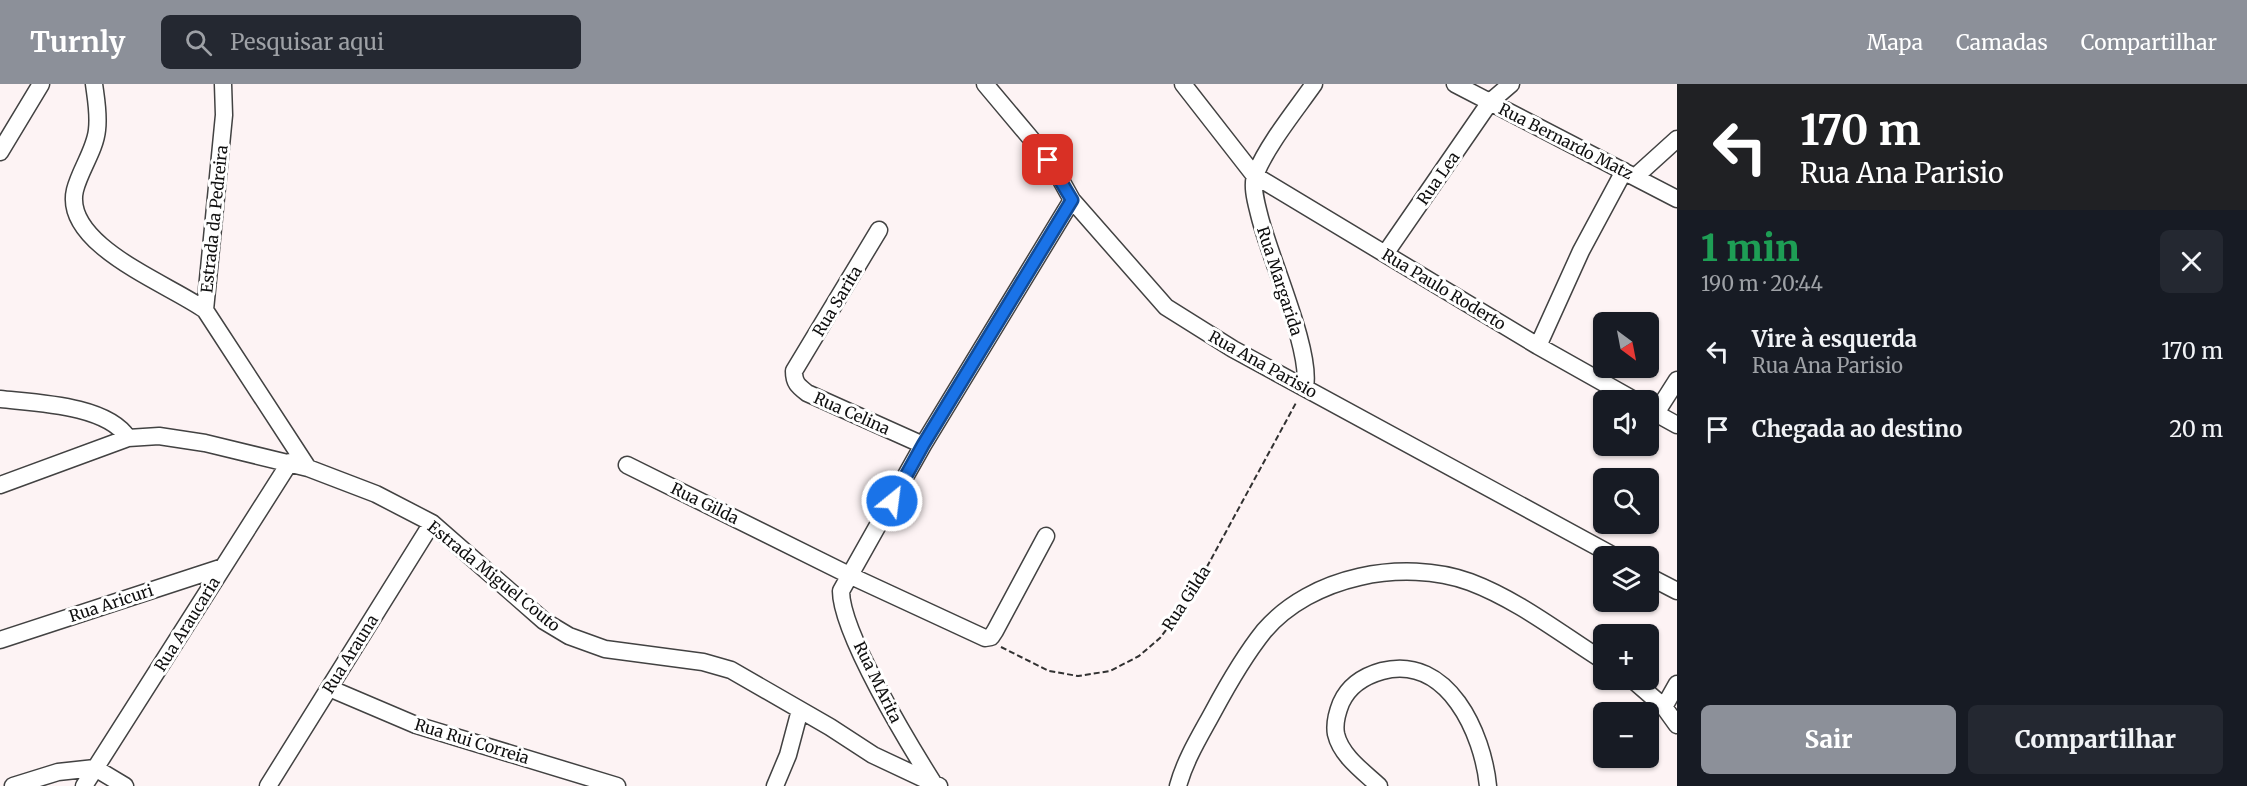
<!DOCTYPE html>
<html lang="pt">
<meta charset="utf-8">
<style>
:root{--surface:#171b24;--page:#242831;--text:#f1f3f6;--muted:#9ea1a6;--accent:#8c9099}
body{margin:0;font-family:Merriweather,serif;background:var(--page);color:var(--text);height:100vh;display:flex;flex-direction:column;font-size:22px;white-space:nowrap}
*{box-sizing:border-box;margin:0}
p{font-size:20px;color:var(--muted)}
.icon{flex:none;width:33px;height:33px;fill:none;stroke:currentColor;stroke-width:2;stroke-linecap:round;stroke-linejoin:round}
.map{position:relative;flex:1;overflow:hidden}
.drawer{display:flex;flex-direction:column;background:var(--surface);width:570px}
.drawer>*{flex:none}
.hud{background:#202124;color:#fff;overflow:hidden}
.needle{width:39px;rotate:148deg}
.controls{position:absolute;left:1593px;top:228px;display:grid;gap:12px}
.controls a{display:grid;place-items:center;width:66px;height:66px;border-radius:9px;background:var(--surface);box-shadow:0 2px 4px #0004;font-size:30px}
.pin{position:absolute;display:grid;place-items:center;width:51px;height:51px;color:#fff;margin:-26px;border-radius:12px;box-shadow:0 3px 9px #0006}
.me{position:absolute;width:66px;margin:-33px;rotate:29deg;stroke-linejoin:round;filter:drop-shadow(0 0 4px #0008)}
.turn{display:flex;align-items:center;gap:21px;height:126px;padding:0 24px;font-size:27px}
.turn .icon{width:78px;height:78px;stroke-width:2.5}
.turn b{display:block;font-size:42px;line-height:51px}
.round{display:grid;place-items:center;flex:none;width:63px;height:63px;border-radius:9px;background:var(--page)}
.head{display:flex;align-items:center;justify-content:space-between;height:102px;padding:0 24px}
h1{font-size:36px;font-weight:800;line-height:45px;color:#1e9e55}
.button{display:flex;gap:12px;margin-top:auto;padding:12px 24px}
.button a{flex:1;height:69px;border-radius:9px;background:var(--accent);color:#fff;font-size:24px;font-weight:800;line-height:69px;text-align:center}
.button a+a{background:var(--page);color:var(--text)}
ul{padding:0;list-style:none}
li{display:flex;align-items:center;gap:18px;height:78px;padding:0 24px}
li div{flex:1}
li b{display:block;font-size:22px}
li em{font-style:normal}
header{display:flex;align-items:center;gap:36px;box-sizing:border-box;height:84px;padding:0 30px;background:var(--accent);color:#fff}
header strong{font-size:28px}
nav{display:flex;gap:33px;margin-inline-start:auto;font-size:21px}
.search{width:420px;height:54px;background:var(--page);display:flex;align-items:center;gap:15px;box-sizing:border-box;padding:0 21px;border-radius:9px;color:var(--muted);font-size:22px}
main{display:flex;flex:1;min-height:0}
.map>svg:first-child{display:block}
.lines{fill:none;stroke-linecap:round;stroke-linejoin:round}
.minor-casing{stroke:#424242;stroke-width:19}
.path{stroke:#313131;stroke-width:2;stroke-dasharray:6 3;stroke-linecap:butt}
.minor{stroke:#fff;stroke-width:16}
.route-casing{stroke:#114b97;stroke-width:15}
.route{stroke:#1a73e8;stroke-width:10}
.labels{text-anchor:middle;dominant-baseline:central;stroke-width:6;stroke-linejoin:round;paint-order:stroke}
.street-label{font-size:16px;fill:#0f0f0f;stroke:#fff}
</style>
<header>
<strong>Turnly</strong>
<div class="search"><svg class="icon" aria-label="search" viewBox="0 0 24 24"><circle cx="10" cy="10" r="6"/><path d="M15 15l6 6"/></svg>Pesquisar aqui</div>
<nav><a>Mapa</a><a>Camadas</a><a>Compartilhar</a></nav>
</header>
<main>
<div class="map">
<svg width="1677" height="702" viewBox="0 0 1677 702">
<rect width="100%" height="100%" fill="#fdf3f4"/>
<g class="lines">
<g class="minor-casing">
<path id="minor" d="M94 0C96 15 99 30 97 46 95 66 80 86 75 106 62 161 169 200 205 226
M223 0 224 31 205 226 308 384
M985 0 1038 63 1057 89 1072 116 1166 223 1233 265 1614 472
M1183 0 1254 91 1538 262 1634 316
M1455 0 1677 115
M0 68 41 0
M1635 93 1677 55
M879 146 794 287C794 299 798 302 807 309L923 361
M1385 170 1490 18 1511 0
M1538 262 1581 167 1624 87
M1305 303C1312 266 1269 173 1259 130 1256 118 1251 101 1256 89 1268 60 1295 27 1314 0
M0 315C36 319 107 321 128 354
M1648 325 1677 341
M1656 329 1677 296
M627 381 851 492 985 554 991 553 995 547 1046 452
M0 401 128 354 159 352 205 359 308 384 376 410 432 439 544 537 569 552 605 565 703 578 731 586 830 643 873 671 939 702
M1648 492 1677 507
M0 556 223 483
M1633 596 1664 623 1677 641
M329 604 416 641 617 702
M1664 623 1677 600
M934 700C910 662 841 549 841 507L923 361 1072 116
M13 702 58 688 95 684 125 702
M84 702 290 378
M268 702 432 439
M775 702 788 671 800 626
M1178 702C1185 676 1200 652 1213 628 1228 600 1244 572 1264 547 1311 492 1403 474 1470 498 1518 516 1561 550 1604 577
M1379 702C1364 688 1341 672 1336 650 1334 639 1337 629 1341 619 1349 601 1364 592 1382 587 1448 570 1483 650 1488 702"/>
</g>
<path class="path" d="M1001 563 1049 587 1078 592 1110 587 1139 572 1160 554 1190 514 1297 317"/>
<use href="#minor" class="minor"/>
</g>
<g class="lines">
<g class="route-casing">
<path id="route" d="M892 417 923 361 1072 116 1048 76"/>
</g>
<use href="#route" class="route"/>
</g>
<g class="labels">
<g class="street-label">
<text transform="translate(1566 57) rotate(27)">Rua Bernardo Matz</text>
<text transform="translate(1438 94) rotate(-55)">Rua Lea</text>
<text transform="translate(214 135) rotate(-84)">Estrada da Pedreira</text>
<text transform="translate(1280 197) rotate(72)">Rua Margarida</text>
<text transform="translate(1444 205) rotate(31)">Rua Paulo Roderto</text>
<text transform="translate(837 217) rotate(-59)">Rua Sarita</text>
<text transform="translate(1263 280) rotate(29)">Rua Ana Parisio</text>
<text transform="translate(852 329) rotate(24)">Rua Celina</text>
<text transform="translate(705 419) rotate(26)">Rua Gilda</text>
<text transform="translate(494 492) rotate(39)">Estrada Miguel Couto</text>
<text transform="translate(1186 514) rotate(-57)">Rua Gilda</text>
<text transform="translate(111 519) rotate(-18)">Rua Aricuri</text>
<text transform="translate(187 540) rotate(-58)">Rua Araucaria</text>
<text transform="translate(350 570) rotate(-58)">Rua Arauna</text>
<text transform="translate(878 598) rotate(64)">Rua MArita</text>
<text transform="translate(472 657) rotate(17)">Rua Rui Correia</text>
</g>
</g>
</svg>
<div class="controls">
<a><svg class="needle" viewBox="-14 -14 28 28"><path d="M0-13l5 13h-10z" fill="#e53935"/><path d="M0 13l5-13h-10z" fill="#9ea1a6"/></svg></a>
<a><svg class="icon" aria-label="sound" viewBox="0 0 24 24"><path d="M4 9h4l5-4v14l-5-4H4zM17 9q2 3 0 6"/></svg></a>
<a><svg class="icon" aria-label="search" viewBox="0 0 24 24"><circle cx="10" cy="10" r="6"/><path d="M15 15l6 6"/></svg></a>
<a><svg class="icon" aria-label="layers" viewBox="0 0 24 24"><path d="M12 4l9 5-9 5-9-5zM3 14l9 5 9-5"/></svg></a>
<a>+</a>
<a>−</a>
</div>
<div class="pin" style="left:1048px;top:76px;background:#d93025"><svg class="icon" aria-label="arrive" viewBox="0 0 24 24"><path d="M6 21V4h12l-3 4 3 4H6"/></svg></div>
<svg class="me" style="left:892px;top:417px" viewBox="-20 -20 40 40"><circle r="17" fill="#1a73e8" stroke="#fff" stroke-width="3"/><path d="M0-11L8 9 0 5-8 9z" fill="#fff"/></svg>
</div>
<section class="drawer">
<div class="hud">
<div class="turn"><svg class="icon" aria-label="left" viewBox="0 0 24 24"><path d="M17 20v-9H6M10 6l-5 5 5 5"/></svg><div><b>170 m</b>Rua Ana Parisio</div></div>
</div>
<div class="head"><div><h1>1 min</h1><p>190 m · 20:44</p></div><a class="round"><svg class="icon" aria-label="close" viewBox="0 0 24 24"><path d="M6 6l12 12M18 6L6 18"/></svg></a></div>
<ul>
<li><svg class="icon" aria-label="left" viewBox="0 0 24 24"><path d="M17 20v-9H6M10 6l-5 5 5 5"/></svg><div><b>Vire à esquerda</b><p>Rua Ana Parisio</p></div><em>170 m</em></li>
<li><svg class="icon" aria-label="arrive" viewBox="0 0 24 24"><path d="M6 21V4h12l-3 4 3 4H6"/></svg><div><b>Chegada ao destino</b></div><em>20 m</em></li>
</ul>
<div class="button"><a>Sair</a><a>Compartilhar</a></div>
</section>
</main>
